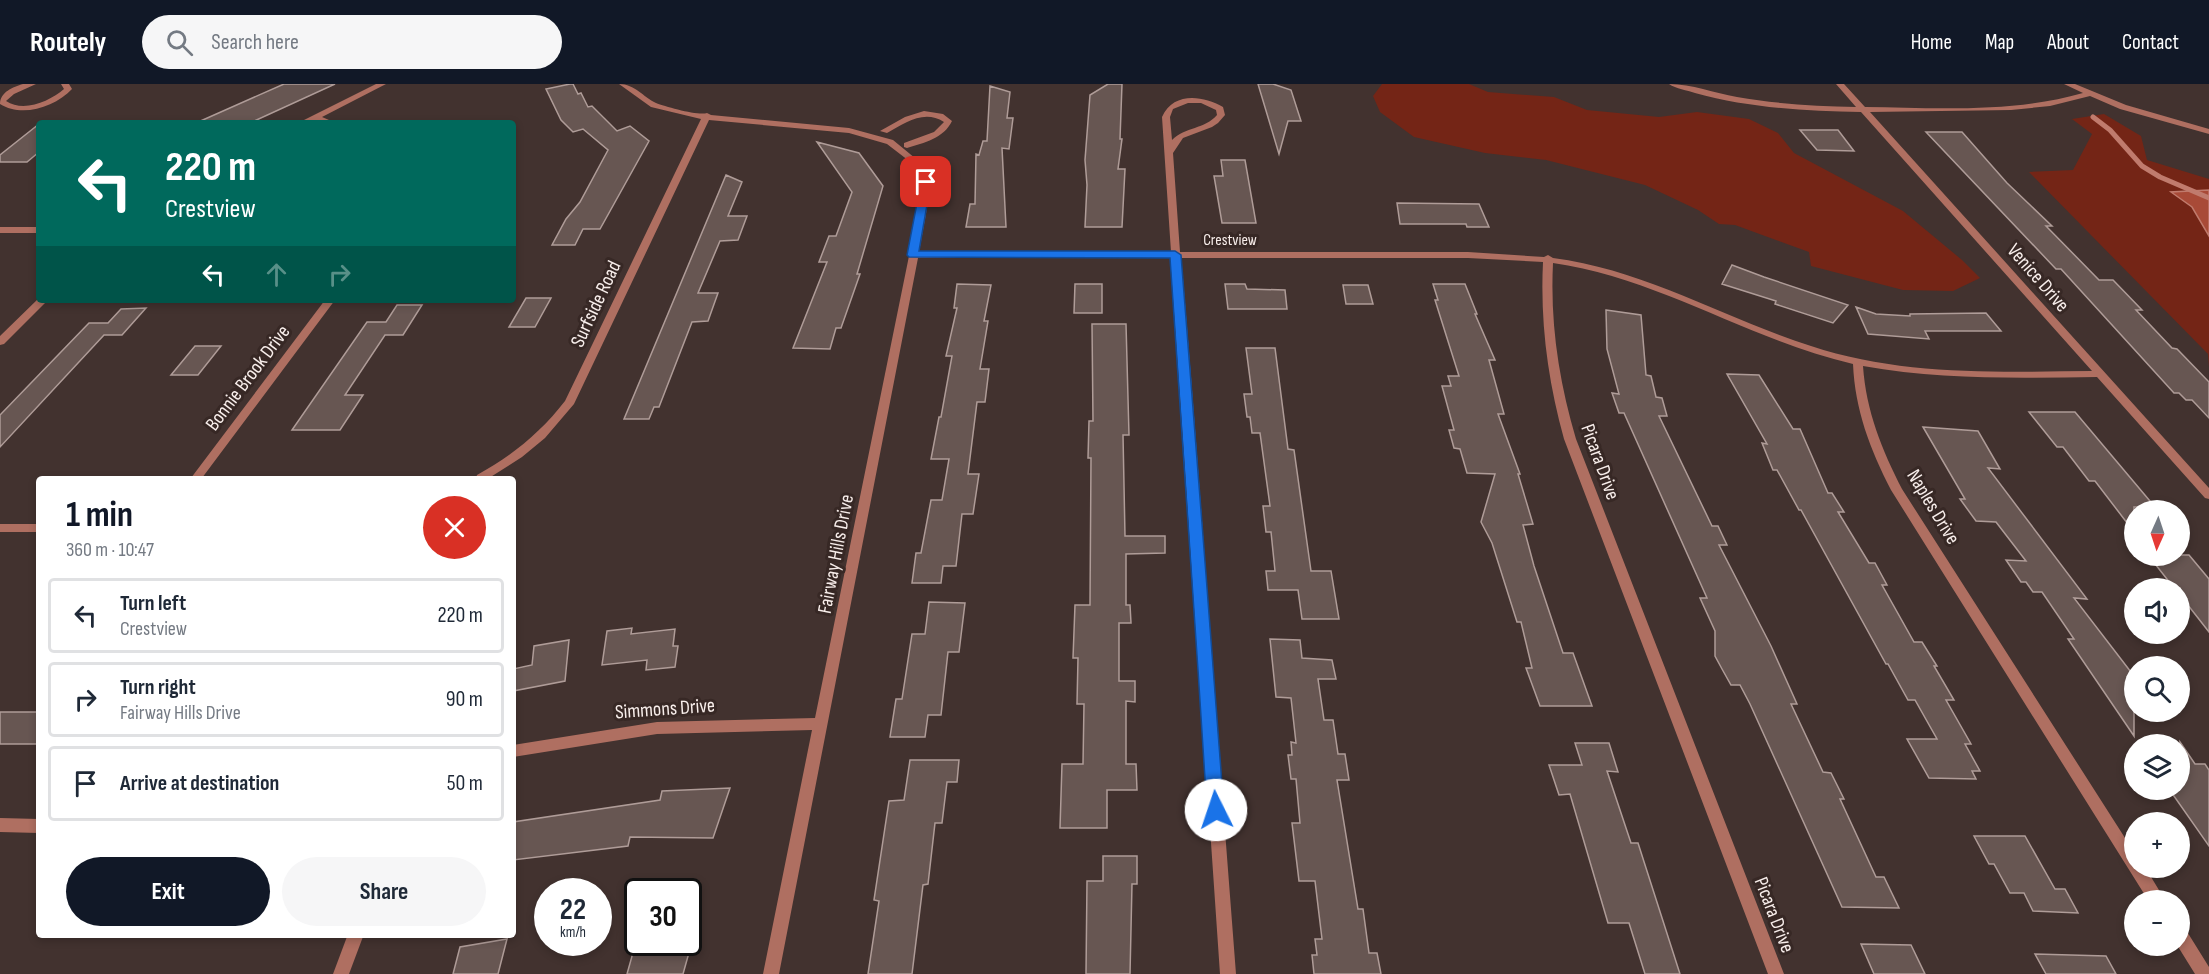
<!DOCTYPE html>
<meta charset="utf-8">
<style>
:root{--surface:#fff;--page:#f6f6f7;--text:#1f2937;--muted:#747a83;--line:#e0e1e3;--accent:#111827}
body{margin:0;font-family:"Sofia Sans Condensed",sans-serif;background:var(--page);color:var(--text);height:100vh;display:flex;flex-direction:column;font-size:22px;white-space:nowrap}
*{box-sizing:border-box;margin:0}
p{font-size:20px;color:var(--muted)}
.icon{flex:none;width:33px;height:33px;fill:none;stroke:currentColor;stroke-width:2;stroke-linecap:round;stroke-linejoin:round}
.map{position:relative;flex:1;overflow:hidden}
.details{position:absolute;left:36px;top:392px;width:480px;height:462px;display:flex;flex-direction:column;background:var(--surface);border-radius:6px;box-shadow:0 3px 9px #0003}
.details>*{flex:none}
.banner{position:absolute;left:36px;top:36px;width:480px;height:183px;border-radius:6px;box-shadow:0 3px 9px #0003;background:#00695c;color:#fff;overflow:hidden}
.needle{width:39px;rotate:183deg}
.tools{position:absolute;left:2124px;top:416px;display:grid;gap:12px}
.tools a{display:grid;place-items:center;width:66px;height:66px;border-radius:50%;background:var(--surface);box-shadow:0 3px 9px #0003;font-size:30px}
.speed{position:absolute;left:534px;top:794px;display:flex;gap:12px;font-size:30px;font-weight:700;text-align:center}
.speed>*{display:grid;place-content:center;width:78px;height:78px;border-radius:50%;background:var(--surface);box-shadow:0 3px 9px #0003;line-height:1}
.speed small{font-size:15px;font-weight:400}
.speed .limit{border:3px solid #111;border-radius:9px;background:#fff;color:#111}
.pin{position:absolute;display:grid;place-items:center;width:51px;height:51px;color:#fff;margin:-26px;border-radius:12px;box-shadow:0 3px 9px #0006}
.me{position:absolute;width:66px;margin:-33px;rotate:356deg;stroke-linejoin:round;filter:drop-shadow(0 0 4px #0008)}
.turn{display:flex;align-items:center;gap:21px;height:126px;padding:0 30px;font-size:27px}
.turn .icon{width:78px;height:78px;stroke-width:2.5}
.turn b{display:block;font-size:42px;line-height:51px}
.lanes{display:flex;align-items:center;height:57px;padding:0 30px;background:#0003;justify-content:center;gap:30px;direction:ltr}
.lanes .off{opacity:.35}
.round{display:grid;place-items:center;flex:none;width:63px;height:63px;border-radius:32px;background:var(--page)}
.head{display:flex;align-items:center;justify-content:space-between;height:102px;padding:0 30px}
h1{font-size:36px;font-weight:700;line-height:45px;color:var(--accent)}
.primary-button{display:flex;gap:12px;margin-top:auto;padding:12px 30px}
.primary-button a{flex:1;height:69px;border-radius:36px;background:var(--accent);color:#fff;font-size:24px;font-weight:700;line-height:69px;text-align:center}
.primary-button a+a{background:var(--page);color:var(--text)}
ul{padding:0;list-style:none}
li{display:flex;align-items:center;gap:18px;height:75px;margin:0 12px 9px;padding:0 18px;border:3px solid var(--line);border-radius:6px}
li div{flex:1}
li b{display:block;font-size:22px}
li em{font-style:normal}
header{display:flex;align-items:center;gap:36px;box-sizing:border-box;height:84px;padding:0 30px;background:var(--accent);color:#fff}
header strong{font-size:28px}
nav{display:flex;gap:33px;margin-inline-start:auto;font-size:21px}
.search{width:420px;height:54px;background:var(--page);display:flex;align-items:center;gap:15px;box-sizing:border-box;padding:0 21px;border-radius:33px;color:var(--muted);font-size:22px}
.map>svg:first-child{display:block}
.green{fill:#742516}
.water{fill:#a84a37;stroke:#c07b6d;stroke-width:1.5}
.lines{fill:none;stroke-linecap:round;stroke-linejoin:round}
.stream{stroke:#c07b6d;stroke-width:5}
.building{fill:#675652;stroke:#af9c98;stroke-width:1.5}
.minor{fill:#af6f61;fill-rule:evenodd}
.route{fill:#1a73e8;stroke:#114b97;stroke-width:1.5}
.labels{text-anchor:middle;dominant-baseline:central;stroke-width:6;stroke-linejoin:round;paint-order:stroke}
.far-street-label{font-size:16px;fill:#f8eeeb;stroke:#372825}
.street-label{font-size:20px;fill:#f8eeeb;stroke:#372825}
</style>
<header>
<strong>Routely</strong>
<div class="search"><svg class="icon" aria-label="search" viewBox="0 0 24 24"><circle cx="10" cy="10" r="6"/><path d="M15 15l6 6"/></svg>Search here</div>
<nav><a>Home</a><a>Map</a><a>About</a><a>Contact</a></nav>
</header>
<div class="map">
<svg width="2209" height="890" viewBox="0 0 2209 890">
<rect width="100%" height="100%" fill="#42322f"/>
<path class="green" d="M1382 0H1469L1488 8 1554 13 1587 26 1659 33 1697 28 1749 35 1778 49 1794 69 1903 127 1962 176 1980 194 1953 207 1903 206 1811 182 1809 168 1735 141 1719 140 1698 126 1645 101 1546 76 1485 69 1414 53 1380 28 1373 12Z
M2104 30 2141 52 2147 76 2209 95V283L2208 270 2029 88 2073 86 2092 50 2072 35Z"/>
<path class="water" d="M2209 106V152L2192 123 2171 108Z"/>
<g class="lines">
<path class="stream" d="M2093 33 2110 46 2142 82 2160 93 2209 114"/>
</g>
<path class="building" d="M284 0H335L250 39H196Z
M570 0H573L578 10 581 9 588 23 592 22 617 47 630 42 649 57 600 145H583L575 161H552L566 135 580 118 608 66 583 45 573 48 561 36 546 5Z
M1108 0H1122L1120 55H1122L1118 85H1125L1122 143H1085L1087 101 1085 76 1090 11Z
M1258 0H1273L1291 6 1301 37H1288L1279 70Z
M990 2 1010 8 1007 34H1013L1009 65 1002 64 1006 143H966L970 120H975L976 70 979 71 983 57H987Z
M39 40V68L27 78H0V71Z
M1800 46H1838L1854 67 1817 66Z
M1926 48H1962L2007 99 2052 142H2046L2099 196H2113L2142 226H2136L2172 264 2177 265 2209 298V334L2192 316H2186L2179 309H2174L2061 185H2056Z
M817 58 859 69 883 102 857 190H860L841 244H836L830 265 793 264 827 178H819L829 152H836L852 108Z
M1221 76H1245L1256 139H1222L1214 92H1223Z
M726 91 742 98 728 132H747L738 156 720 157 698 209H718L708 237 692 238 659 323H654L649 335H624Z
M1397 119 1479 120 1489 143H1467L1466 140H1400Z
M1732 181 1764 193 1848 221 1833 239 1775 220 1776 217 1722 200Z
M957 200 991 201 984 237H988L980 285H989L985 318H977L968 390H979L973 430H962L956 482H943L941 499H912L916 469H921L931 416H942L949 375H931L939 333H941L952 272H946L957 224H954Z
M1075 200H1102V229H1074Z
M1225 200H1245L1247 205 1285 206 1287 225H1228Z
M1433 200H1465L1477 230H1475L1495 276H1489L1504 330H1498L1520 390H1518L1533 440 1523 441 1534 482 1563 569H1573L1592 622H1540L1526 584H1532L1521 538H1517L1492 459 1481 438 1495 390 1467 389 1460 365 1454 364 1449 346H1454L1442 302H1451L1448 292H1459L1435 216H1438Z
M1343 201H1368L1373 220H1346Z
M526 214H551L535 243H509Z
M397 221H422L403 251H385L345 311H363L340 346H292L367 238H386Z
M1856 223 1876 230 1910 232V230L1986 229 2001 247H1925L1929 255 1868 250Z
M146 224 122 251H104L0 363V331L89 239H108L121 225Z
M1606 226 1641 231 1646 291 1651 292 1656 313 1662 314 1667 332H1659L1712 442H1718L1727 461H1719L1771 562 1797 620H1791L1823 688 1831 689 1844 715H1840L1876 793H1884L1899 824 1842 823 1750 620 1740 601H1731L1722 585 1715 572V547L1700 514H1707L1624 329H1619L1612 309 1619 310 1607 265Z
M1092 240H1126L1129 351H1123L1125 452H1165V469L1126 470V521H1130L1131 539H1119V597H1135V618L1126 617V680H1136L1137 706H1107V744H1060L1062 680H1083L1084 620H1077L1078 574H1073L1075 521H1090L1091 374H1088L1089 337H1093Z
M195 262H221L198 291H171Z
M1246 264H1275L1288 365 1294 366 1311 487H1331L1339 535H1302L1298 506H1268L1266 487H1275L1271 448H1266L1263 422H1270L1260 349H1252L1250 333H1247L1244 310H1252Z
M1727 290 1759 291 1793 345H1800L1828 409H1832L1844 428H1838L1869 479H1875L1887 501H1882L1914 558H1922L1937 582H1934L1954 616H1946L1971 660H1965L1980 687H1972L1976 695 1929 694 1907 655H1937L1915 616H1908L1888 580H1886L1801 426H1799L1777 386H1773L1762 359 1767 360Z
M2029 328H2075L2155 423H2134V448L2095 397H2089L2063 363H2057Z
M1923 343 1978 347 2000 385 1988 384 2087 515 2074 514 2134 592V652L2068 555H2074L2042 508H2033L2026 498H2021L2006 476 2026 477 1996 438 1976 437 1960 415H1965Z
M2148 471H2189L2209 495V548L2180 511V504H2174Z
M929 518 965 519 959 568H948L941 631H928L925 653H890L896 615H902L912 550H925Z
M632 544 631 550 675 545 673 562H678L675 583 646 586 647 576 602 581 607 547Z
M1270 555 1300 556 1302 574 1332 576 1336 595H1318L1324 636H1333L1338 670H1345L1349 696H1337L1358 825H1363L1369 869H1377L1381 890H1314L1312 871H1317L1315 855H1322L1315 797H1299L1292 739H1300L1296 695H1291L1288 671H1292L1291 658 1296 659 1291 614 1276 613Z
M569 556 565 597 513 607V585L532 581 534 562Z
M0 628H39V660H0Z
M2180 658 2195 680H2205L2209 686V762L2169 705H2180Z
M1575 659H1609L1618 688 1607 687 1631 759H1638L1680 890H1645L1629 839H1608L1570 710 1559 711 1549 681H1582Z
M910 676H959L957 698H947L942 739H935L928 800 923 801 912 890H868L879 817 874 816 889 717 904 716Z
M730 704 713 754 630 753 628 762 513 776V738L660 716 662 707Z
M1974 752H2025L2055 805H2065L2078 829 2033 827 2024 809H2010L1994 780H1989Z
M1103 772H1137V800H1132L1130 890H1086L1087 797H1103Z
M507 855 498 890H453L460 863Z
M636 858H692L683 890H627Z
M1861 860 1911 861 1925 890H1874Z
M2035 870 2106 872 2116 890H2046Z"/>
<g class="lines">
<path class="minor" d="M23 0H36L14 10 6 17C24 29 50 17 64 5L61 0H69L72 5C55 23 22 34 0 20 0 8 13 3 23 0Z
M376 0H386L322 33 336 39H324L315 36 308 39H298Z
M619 0C635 0 643 13 656 19 666 23 699 32 707 29L711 31 849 44 893 56 921 79 929 113 919 168H1171L1162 33C1173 8 1202 11 1223 23L1225 31 1218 39 1212 43 1183 54 1173 69 1180 168H1468L1544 173 1548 171 1553 174C1646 186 1723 234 1811 262 1901 292 1998 288 2092 287L1861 28C1805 27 1749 24 1695 9 1687 6 1676 5 1669 0 1692 0 1714 9 1737 13 1776 20 1816 22 1856 23L1836 0H1844L1865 23C1937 24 2013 29 2083 9L2064 0H2075L2126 21 2209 45V50L2120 25 2090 12 2050 22 2011 26 1870 28 2209 404V415L2205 414 2097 293C2019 294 1941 296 1863 282 1866 327 1882 366 1902 405L2134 768V783H2145L2165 816H2148L1891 406C1870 365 1855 326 1853 280 1749 256 1659 194 1553 179 1550 240 1559 297 1576 355L1784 890H1768L1564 355C1548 297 1540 239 1543 178L1468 174H1181L1236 890H1220L1171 174H918L779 890H763L812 646 657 650 513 673V661L657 638 815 634 921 113 913 80 887 60 849 49 709 36 574 320 545 354 522 373 489 394H476L477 391C512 372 541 348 565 317L701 35 651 23ZM1188 19H1201L1216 26 1217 31C1205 45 1185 43 1172 56L1170 33 1173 25Z
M924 27 943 30 952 37C944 54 924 59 907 64L904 63V59L934 48 944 38C924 25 905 39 887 49L880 47 905 33Z
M0 143H39V149H0Z
M39 214V216H48L4 260 0 261V252Z
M325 216H335L202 394H191Z
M0 440H39V448H0Z
M0 734 39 735V749L0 748Z
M2180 843 2186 846 2209 883V890H2195L2177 861H2180Z
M348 850H364L349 890H333Z"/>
</g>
<path class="route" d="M926 95 931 98 919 167H1175L1181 171C1197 356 1209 541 1224 726L1222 732 1216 734 1210 732 1207 726C1195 542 1184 358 1170 174L909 173 907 171 921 98Z"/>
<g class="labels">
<g class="far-street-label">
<text x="1230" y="156">Crestview</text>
</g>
<g class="street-label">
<text transform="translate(2038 194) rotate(49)">Venice Drive</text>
<text transform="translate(596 220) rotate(-65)">Surfside Road</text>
<text transform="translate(248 294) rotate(-53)">Bonnie Brook Drive</text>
<text transform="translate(1600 378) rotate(70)">Picara Drive</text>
<text transform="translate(1933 423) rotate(59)">Naples Drive</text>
<text transform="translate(836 470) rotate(-79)">Fairway Hills Drive</text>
<text transform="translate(665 625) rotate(-4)">Simmons Drive</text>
<text transform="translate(1774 831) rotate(69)">Picara Drive</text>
</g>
</g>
</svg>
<div class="tools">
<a><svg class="needle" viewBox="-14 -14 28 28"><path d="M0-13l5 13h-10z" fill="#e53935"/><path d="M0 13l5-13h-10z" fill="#747a83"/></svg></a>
<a><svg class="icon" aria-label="sound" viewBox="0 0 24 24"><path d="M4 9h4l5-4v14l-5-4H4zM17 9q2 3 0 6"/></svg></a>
<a><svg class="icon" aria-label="search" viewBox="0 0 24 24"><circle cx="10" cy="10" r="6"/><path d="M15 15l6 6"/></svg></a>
<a><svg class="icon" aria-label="layers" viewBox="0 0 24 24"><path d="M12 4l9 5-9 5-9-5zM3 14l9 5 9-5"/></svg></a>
<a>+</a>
<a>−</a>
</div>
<div class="speed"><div>22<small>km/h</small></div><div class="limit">30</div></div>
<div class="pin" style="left:926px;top:98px;background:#d93025"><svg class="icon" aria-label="arrive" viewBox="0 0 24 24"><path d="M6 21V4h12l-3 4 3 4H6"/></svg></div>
<svg class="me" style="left:1216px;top:726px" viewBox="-20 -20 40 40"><circle r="19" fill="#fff"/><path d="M0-13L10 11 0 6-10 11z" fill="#1a73e8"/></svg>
<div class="banner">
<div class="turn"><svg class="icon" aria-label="left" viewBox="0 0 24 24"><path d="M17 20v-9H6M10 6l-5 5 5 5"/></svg><div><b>220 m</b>Crestview</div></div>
<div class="lanes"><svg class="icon" aria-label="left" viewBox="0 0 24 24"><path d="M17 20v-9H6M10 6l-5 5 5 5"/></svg><svg class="icon off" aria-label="ahead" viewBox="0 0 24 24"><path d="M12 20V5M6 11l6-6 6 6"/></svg><svg class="icon off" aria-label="right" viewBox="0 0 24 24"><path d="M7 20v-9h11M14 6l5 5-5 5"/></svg></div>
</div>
<section class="details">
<div class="head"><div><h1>1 min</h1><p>360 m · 10:47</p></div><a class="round" style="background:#d93025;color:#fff"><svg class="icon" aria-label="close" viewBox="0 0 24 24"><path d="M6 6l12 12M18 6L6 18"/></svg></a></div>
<ul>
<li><svg class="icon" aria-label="left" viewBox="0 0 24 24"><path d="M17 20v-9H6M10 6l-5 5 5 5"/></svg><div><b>Turn left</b><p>Crestview</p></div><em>220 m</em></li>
<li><svg class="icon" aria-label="right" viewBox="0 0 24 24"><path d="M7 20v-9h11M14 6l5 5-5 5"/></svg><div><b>Turn right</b><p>Fairway Hills Drive</p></div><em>90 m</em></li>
<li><svg class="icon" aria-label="arrive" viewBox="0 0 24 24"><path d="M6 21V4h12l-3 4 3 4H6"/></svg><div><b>Arrive at destination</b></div><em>50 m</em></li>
</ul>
<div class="primary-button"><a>Exit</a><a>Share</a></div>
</section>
</div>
